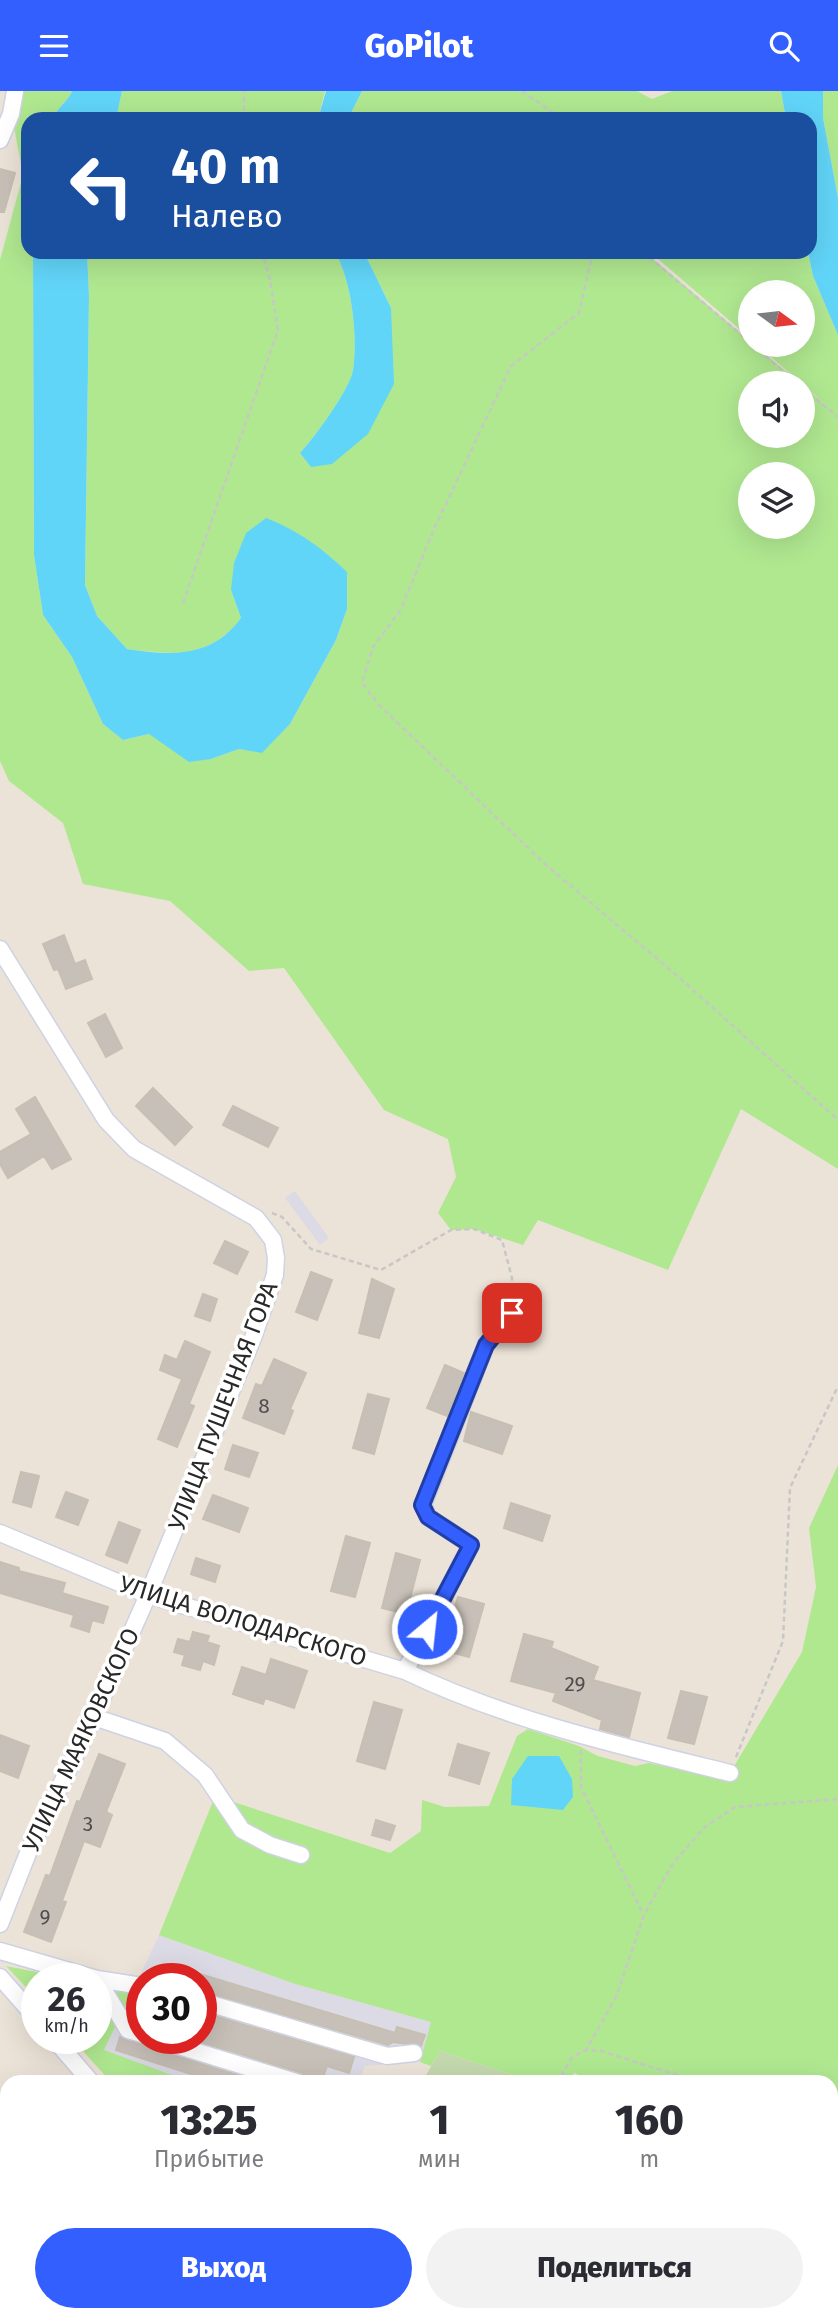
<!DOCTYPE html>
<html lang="ru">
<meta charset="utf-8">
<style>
:root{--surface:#fff;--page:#f2f2f3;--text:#2b2b33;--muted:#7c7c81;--accent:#335fff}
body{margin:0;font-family:"Fira Sans",sans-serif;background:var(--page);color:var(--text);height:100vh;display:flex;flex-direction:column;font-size:26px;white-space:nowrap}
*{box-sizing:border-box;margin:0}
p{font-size:23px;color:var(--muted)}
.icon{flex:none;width:38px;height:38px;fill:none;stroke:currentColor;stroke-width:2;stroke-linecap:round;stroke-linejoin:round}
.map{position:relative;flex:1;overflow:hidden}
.panel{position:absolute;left:0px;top:1984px;width:838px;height:247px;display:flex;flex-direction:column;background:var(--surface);border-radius:21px 21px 0 0;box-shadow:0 7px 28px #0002}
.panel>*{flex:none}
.hud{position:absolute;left:21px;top:21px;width:796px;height:147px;border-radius:21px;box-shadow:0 7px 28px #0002;background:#1a4fa0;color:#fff;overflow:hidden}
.needle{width:46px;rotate:105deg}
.fabs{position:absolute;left:738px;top:189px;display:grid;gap:14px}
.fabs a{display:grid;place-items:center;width:77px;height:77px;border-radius:50%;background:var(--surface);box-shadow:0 7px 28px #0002;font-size:35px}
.speed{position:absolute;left:21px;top:1872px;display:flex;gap:14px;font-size:35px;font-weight:700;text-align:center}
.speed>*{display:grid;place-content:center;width:91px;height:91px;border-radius:50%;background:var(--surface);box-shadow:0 7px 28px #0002;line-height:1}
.speed small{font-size:18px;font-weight:400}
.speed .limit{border:10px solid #d22;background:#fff;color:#111}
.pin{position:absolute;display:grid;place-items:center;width:60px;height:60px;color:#fff;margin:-30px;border-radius:14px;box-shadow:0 4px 10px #0006}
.me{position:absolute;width:77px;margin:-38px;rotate:28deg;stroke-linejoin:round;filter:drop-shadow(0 0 5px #0008)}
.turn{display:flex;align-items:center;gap:24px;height:147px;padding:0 35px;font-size:32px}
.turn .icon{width:91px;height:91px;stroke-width:2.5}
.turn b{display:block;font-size:49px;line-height:60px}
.eta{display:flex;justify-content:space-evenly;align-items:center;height:119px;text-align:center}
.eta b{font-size:42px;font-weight:800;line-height:49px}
.cta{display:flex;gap:14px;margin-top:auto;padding:14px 35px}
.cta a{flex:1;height:80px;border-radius:42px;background:var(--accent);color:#fff;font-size:28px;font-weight:800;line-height:80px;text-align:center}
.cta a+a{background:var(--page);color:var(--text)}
header{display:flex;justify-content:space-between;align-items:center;height:91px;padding:0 35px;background:var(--accent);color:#fff;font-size:32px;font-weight:800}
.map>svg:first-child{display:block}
.industrial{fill:#dcdae4;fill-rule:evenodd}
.green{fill:#b0e890;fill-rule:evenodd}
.cemetery{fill:#c4d8ae}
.water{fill:#61d5f8}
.building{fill:#c7c0b8;stroke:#c7bfb2;stroke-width:2}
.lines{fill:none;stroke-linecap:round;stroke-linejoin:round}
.minor-casing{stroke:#ced2e3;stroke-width:19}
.path{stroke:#c7c7c7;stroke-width:2.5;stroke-dasharray:5 3.5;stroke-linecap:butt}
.minor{stroke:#fff;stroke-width:16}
.route-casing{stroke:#213ea6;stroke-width:18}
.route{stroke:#335fff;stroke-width:12}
.labels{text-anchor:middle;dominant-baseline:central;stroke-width:7;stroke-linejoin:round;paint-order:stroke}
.number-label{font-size:21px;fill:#504e4c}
.street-label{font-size:24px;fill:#282828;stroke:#fff}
</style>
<header><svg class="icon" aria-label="menu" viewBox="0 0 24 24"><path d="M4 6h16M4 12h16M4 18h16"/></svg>GoPilot<svg class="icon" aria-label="search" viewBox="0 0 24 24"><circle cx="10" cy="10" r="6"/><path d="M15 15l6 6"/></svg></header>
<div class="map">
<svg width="838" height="2231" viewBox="0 0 838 2231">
<rect width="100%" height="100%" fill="#ece3d8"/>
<path class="industrial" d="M295 1100 329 1147 320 1154 285 1107Z
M159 1844 292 1892 431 1931 420 1971 365 1975 358 1991H191L104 1960ZM142 1888H201V1948H142Z"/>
<path class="green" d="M21 0H72C68 11 56 17 53 28H28V161H33L34 464 43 524 72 566 103 633 123 649 149 643 211 668 239 658 262 661 290 633 336 549 347 518V481L231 499 241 527C211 568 172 564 127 558L97 525 85 494 89 205 87 161H335C352 191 358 245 353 279 350 298 314 347 300 362L311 375 391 217 364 161H645L751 251V254H754L800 292H751V345H803V295L831 318 757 254H803V201H751V248L650 161H808L813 185 838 244V1078L741 1018 668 1179 538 1129 523 1154 474 1138 451 1139 438 1122 456 1086 448 1048 384 1019 284 877 249 880 170 810 83 793 63 732 9 690 0 670V169L23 84 14 36ZM751 383H803V436H751Z
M122 0H325L318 28H116Z
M362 0H637L652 8 672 0H781L786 28H348Z
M823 0H838V107L823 27Z
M838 1374V2085L831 2082V1992H598L574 1982 569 1991H534L440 1960 431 1975 420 1971 431 1931 292 1892 159 1844 215 1705 390 1762 421 1740 422 1709 445 1716 489 1715 517 1645 528 1638 579 1655 598 1665 635 1675 649 1672 723 1687 730 1682 802 1561 816 1496 809 1437Z
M6 1875 72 1888H37V1908Z
M96 1893 132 1901 104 1959 191 1991H111L72 1948H96Z"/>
<path class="cemetery" d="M440 1960 534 1991H422Z
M831 2082 838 2085V2231H348L341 2224H831Z"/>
<path class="water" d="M72 0H122L116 28H53C56 17 68 11 72 0Z
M326 0H362L348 28H318Z
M781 0H823V27L838 107V244L813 185 808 161H810V28H786Z
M33 161H87L89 205 85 494 97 525 127 558C171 565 212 567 241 527L231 499 234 472 246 442 266 427C299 440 322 457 347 481V518L336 549 290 633 262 662 239 658 211 668 189 671 149 643 123 649 103 633 72 566 43 524 34 464Z
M335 161H364L391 217 394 293 368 343 332 373 311 376 300 362C314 347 350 298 353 279 358 245 352 191 335 161Z
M528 1665H559L572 1688 573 1706 563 1719 511 1714 512 1688Z"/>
<path class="building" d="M0 78 15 82 4 121H0Z
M64 844 75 873 85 869 92 888 66 898 58 878 54 879 43 853Z
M105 923 122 957 106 966 88 932Z
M153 997 192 1036 175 1054 136 1015Z
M35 1006 71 1068 52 1078 44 1065 8 1087 0 1073V1061L31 1043 16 1018Z
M233 1015 278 1037 268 1056 223 1034Z
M225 1150 248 1161 237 1183 214 1172Z
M311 1181 332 1189 317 1229 296 1221Z
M372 1188 394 1198 379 1247 359 1242Z
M203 1203 217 1208 210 1230 195 1225Z
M185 1250 210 1261 189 1313 194 1315 177 1356 158 1348 182 1288 160 1279 165 1264 177 1269Z
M274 1268 306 1282 290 1318 293 1320 284 1343 243 1327 256 1293 262 1295Z
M445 1274 464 1282 447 1325 427 1317Z
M368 1303 389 1308 374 1363 353 1357Z
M471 1321 512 1335 502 1363 464 1350Z
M233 1354 258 1362 249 1386 225 1378Z
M21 1381 39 1385 31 1416 13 1411Z
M66 1401 88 1409 78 1434 56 1426Z
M213 1404 248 1417 239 1441 203 1428Z
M511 1412 550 1425 542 1450 504 1437Z
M119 1431 140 1439 127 1472 106 1464Z
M346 1445 370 1452 355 1506 331 1500Z
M396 1462 420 1469 406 1523 382 1517Z
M196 1467 220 1475 215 1491 191 1483Z
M0 1471 19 1477V1480L65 1492 62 1502 108 1516 103 1532 92 1529 89 1541 71 1535 74 1524 0 1502Z
M458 1506 484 1513 469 1566 443 1559Z
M193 1541 209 1545 207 1551 219 1555 214 1574 203 1570 200 1579 182 1574 185 1564 174 1561 178 1548 190 1551Z
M524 1543 553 1551 551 1557 598 1576 593 1589 640 1602 629 1646 600 1638 602 1629 553 1610 556 1602 511 1590Z
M271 1568 307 1580 294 1617 265 1607 263 1613 233 1603 242 1576 266 1584Z
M681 1600 707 1606 694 1653 668 1647Z
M374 1611 402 1619 385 1678 357 1670Z
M0 1644 29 1655 18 1687 0 1680Z
M458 1653 489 1662 479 1693 449 1684Z
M99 1663 125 1673 106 1721 112 1724 100 1756 84 1750 62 1810 66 1811 51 1851 24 1841 46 1784 50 1785 77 1710 80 1711Z
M376 1729 395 1735 390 1749 372 1744Z
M170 1874 395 1942 393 1948 397 1936 425 1944 421 1955 393 1951 388 1954 201 1900V1888H165Z
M201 1921 354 1966 349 1982 327 1975 321 1992H309L302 1982 191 1948H201Z
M120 1946 139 1953 147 1952 153 1958 262 1992H219L116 1959Z"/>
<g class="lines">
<g class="minor-casing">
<path id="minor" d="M0 49 11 23 15 0
M0 858 106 1029 134 1058 256 1127 273 1149 276 1167 275 1184 253 1247 148 1504 94 1626 30 1757 0 1833
M0 1442 148 1504 405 1580C507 1629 620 1655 730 1682
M405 1580 471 1454 428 1426 423 1414 486 1254 512 1222
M94 1626 165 1650 205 1684 242 1739 270 1754 301 1764
M0 1860 97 1888 142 1895
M0 1886 37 1928
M97 1888 128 1939 142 1943
M201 1910 387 1965 414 1962
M54 1948 92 1992
M156 1948 299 1992
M0 2092 7 2095
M272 2224 283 2231
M300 2224 306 2231
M391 2224 395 2231
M709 2224 724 2231"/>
</g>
<path class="path" d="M522 0 562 28
M244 28V0
M593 161 579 222 511 275 434 438 401 518 373 556 362 592 379 614 545 773 682 889 838 1029
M643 161 751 252
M752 254 798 292
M803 297 838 326
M183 512 278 239 270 189 262 161
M272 1122 282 1126 311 1158 381 1179 451 1139 474 1138 502 1149 512 1187V1208
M581 1659V1696L643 1823
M736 1666 783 1550 790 1397 838 1295
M557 1992 572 1966 586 1959
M702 1992 601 1960 586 1959 616 1906 644 1824 673 1772 705 1736 735 1716 838 1708
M831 2045 838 2048"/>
<use href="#minor" class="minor"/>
</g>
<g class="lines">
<g class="route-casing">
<path id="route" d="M427 1538 471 1454 428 1426 422 1414 486 1254 512 1222"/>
</g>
<use href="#route" class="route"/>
</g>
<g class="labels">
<g class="number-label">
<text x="264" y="1315">8</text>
<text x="575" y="1593">29</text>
<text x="88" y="1733">3</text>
<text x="45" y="1826">9</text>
</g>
<g class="street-label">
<text transform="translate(223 1315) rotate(-69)">УЛИЦА ПУШЕЧНАЯ ГОРА</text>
<text transform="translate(243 1530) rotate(17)">УЛИЦА ВОЛОДАРСКОГО</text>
<text transform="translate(81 1649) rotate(-65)">УЛИЦА МАЯКОВСКОГО</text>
</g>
</g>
</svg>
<div class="fabs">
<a><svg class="needle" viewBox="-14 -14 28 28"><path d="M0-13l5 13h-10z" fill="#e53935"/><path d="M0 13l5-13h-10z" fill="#7c7c81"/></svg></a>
<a><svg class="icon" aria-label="sound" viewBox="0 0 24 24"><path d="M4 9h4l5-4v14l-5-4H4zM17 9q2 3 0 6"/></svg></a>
<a><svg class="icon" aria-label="layers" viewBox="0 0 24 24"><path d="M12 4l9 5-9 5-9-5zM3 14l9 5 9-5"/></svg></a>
</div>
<div class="speed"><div>26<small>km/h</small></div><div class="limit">30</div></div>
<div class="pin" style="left:512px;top:1222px;background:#d93025"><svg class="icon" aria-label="arrive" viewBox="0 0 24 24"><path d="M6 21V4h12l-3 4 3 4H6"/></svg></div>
<svg class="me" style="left:427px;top:1538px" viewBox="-20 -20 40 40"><circle r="17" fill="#335fff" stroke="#fff" stroke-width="3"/><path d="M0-11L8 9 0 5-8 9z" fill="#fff"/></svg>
<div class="hud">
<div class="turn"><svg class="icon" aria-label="left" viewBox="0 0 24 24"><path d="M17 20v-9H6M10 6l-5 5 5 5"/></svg><div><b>40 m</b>Налево</div></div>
</div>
<section class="panel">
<div class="eta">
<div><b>13:25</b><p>Прибытие</p></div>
<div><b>1</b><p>мин</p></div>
<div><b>160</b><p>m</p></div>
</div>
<div class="cta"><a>Выход</a><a>Поделиться</a></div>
</section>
</div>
